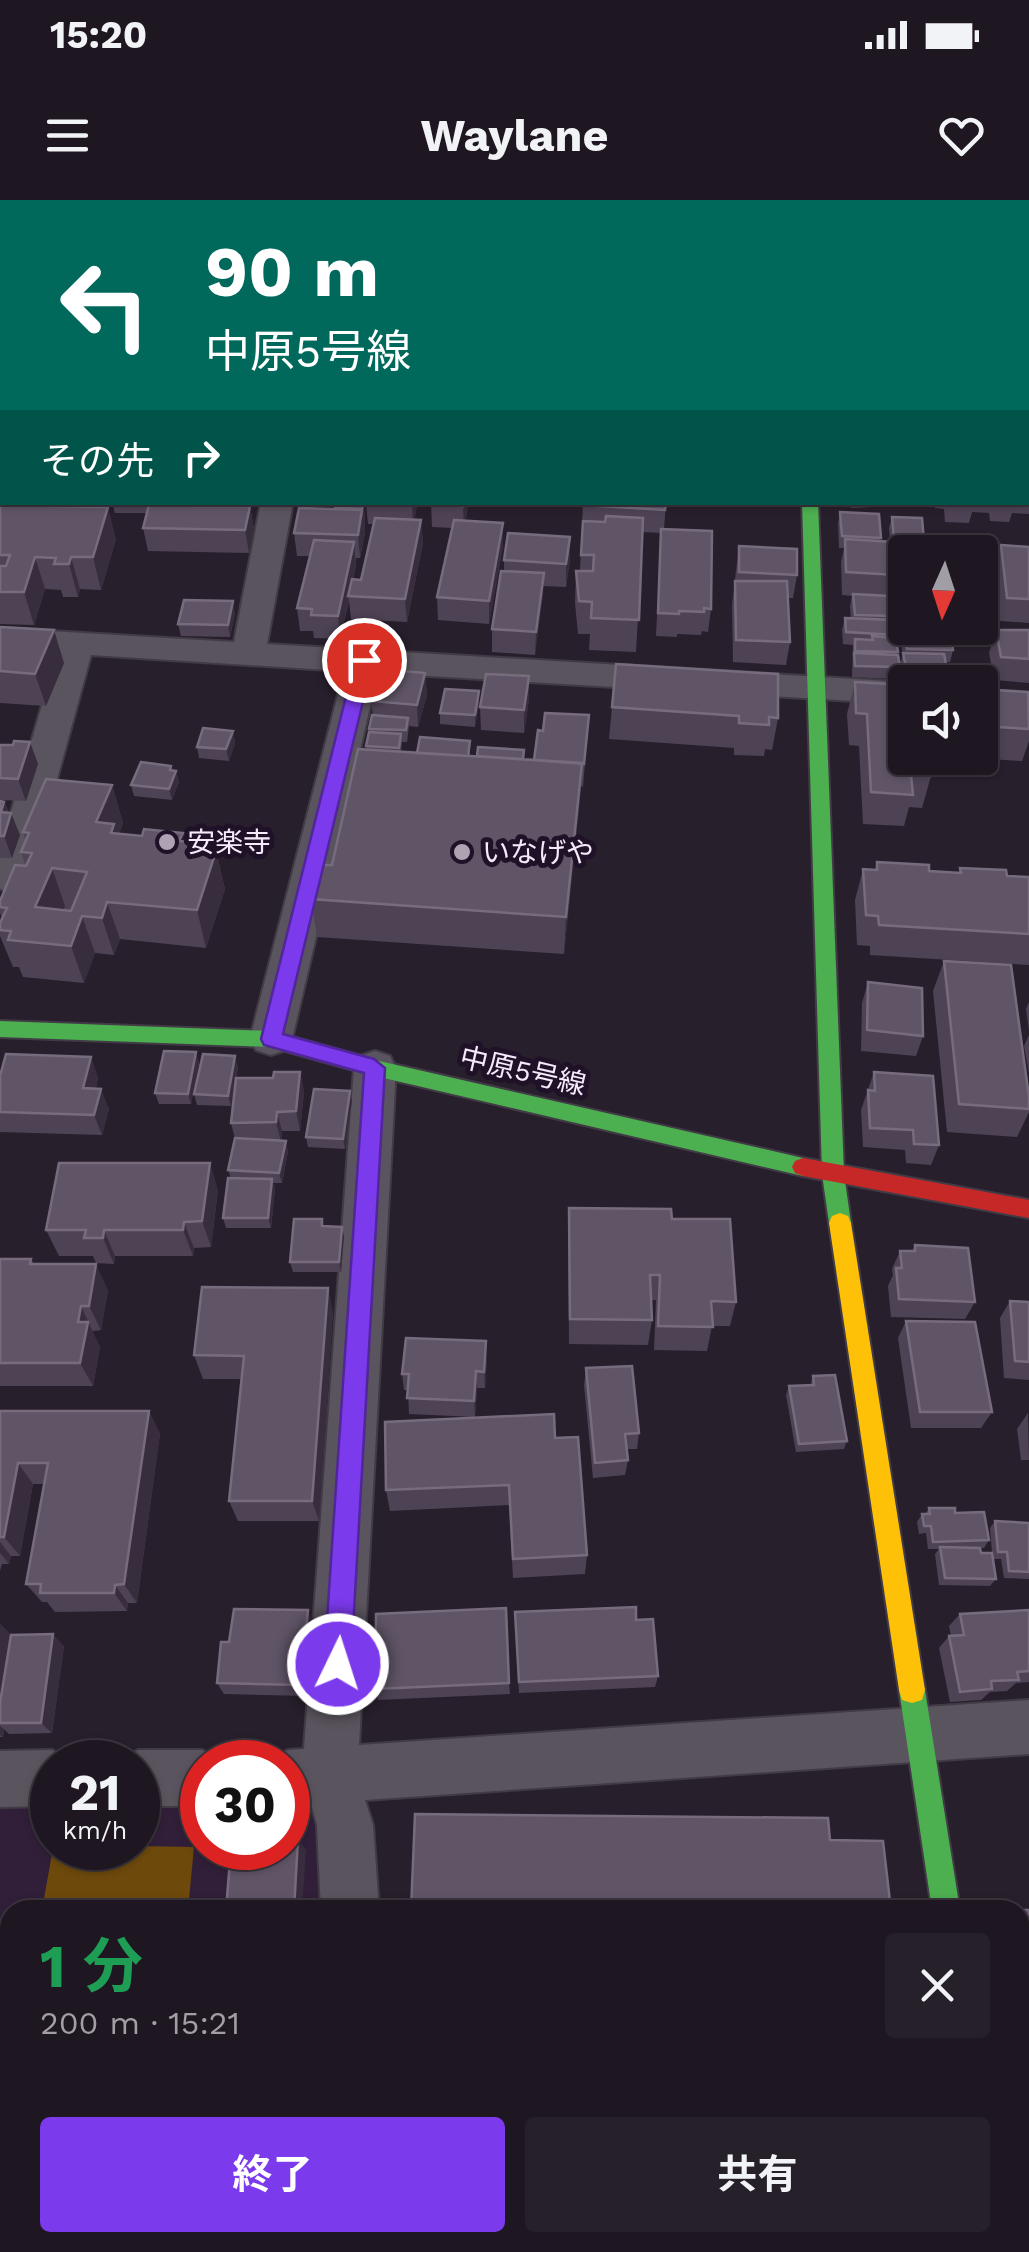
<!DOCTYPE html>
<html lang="ja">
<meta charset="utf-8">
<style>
:root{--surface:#1e1721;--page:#26202a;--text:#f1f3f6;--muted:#a19fa5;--line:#3c363f;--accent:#7c3aed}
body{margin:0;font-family:"Work Sans","Noto Sans JP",sans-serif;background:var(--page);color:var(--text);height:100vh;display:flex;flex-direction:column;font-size:38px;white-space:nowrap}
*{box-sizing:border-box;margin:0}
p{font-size:32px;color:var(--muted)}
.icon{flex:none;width:55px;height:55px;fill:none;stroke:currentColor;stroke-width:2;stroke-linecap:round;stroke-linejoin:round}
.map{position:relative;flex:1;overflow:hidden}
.side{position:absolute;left:0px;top:1700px;width:1030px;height:352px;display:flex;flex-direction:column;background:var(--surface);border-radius:30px 30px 0 0;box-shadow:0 2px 8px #0004,0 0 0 2px var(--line)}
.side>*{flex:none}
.top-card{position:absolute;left:0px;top:0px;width:1030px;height:305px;box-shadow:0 2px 8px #0004,0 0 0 2px var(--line);background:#00695c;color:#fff;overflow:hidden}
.needle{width:65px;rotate:183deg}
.buttons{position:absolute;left:888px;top:335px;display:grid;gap:20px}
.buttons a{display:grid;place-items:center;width:110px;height:110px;border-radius:10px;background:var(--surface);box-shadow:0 2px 8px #0004,0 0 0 2px var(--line);font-size:50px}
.speed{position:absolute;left:30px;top:1540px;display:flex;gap:20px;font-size:50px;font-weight:700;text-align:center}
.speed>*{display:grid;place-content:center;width:130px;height:130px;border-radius:50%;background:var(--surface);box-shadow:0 2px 8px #0004,0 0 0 2px var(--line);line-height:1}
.speed small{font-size:25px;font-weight:400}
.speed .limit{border:15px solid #d22;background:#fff;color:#111}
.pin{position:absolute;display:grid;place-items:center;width:85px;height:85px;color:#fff;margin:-42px;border:5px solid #fff;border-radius:50%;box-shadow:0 2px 10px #0007}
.me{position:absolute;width:110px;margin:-55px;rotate:4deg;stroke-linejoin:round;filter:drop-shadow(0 0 8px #0008)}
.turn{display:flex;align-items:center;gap:35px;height:210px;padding:0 40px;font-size:45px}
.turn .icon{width:130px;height:130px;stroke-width:2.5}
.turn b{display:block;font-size:70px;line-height:85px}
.then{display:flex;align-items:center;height:95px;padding:0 40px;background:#0003;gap:20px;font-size:38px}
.round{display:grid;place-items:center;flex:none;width:105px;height:105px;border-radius:10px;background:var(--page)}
.summary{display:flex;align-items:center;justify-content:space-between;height:170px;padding:0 40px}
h1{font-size:60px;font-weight:700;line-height:75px;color:#1e9e55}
.button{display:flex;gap:20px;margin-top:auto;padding:20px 40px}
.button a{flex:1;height:115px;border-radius:10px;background:var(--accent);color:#fff;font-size:40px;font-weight:700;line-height:115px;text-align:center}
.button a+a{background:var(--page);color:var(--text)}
.status{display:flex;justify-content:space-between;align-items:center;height:70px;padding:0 50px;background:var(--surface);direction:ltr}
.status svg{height:28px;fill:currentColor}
header{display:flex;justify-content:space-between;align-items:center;height:130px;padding:0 40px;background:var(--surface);font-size:45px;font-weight:700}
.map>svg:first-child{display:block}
.built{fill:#311f39}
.water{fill:#6d490c}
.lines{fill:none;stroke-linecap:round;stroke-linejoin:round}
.lane-casing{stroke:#413b46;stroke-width:26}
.street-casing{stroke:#413b46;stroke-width:4}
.fast-casing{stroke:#413b46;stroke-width:4}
.slow-casing{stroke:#413b46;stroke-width:4}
.jam-casing{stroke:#413b46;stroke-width:4}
.lane{stroke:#5a545e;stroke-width:22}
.street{fill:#5a545e;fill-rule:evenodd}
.fast{fill:#4caf50;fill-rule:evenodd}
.slow{fill:#ffc107;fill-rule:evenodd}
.jam{fill:#c62828;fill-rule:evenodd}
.wall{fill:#4e4355}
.shaded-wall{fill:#382d3d}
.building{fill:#605567;stroke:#776c7e;stroke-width:2.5;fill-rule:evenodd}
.route{fill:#7c3aed;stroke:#51269a;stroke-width:2.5}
.poi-dot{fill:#ada3b2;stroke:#1f1127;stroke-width:4}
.labels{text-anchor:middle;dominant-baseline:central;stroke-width:10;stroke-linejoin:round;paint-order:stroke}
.poi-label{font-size:28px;fill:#f4eafa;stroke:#1f1127;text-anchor:start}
.street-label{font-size:28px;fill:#f4eafa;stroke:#1f1127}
</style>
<div class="status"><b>15:20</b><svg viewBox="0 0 49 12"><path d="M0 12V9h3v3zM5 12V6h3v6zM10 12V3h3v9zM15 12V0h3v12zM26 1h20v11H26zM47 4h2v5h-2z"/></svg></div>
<header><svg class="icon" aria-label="menu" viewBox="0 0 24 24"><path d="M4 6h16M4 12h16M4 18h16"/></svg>Waylane<svg class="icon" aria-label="heart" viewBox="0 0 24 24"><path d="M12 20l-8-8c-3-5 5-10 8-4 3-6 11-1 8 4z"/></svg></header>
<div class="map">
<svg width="1029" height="2052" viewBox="0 0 1029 2052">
<rect width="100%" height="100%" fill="#281f2c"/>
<path class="built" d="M294 1582 316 1603 320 1710H10V2042H332V2052H0V1599L52 1596V1648H138V1591L202 1587V1648H288V1583Z"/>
<path class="water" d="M138 1646 194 1647 188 1710H42L53 1648Z"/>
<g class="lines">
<g class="lane-casing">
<path id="lane" d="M219 2 220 0
M1028 182 1029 181"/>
</g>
<g class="street-casing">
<path id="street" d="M725 0H756L758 2H727Z
M1028 21H1029V37H1028Z
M0 221H2V239H0Z
M261 302H293L267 444 905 482H909H905V504L378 473 292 839 286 850 271 855 256 850 250 839 344 471 91 455 30 678 25 688 11 692 0 689V650L57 453 0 450V428L234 442Z
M375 851 390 856 396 868 359 1545 1029 1500V1554L365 1600 373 1625 379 1710H321L317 1625 311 1604 288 1606V1562H267L288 1550 304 1549 354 868 360 856Z
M52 1550 73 1562H52V1606L0 1607V1551Z
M138 1550H202L223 1562H202V1606H138V1562H117Z
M1020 2025 1028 2052H964L963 2042H1020Z
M336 2042H400L401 2052H337Z"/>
</g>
<g class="fast-casing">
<path id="fast" d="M802 302H818L844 974 851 1023 848 1030H832L829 1023 822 974Z
M0 821 271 831 375 860 803 958 811 961 814 967 811 973 803 976 375 876 271 847 0 837Z
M912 1477 922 1480 925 1490 960 1710H932L899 1490 902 1480Z"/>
</g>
<g class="slow-casing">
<path id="slow" d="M840 1013 848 1016 851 1023 925 1490 922 1500 912 1503 902 1500 899 1490 829 1023 832 1016Z"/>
</g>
<g class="jam-casing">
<path id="jam" d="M803 958 1029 1000V1018L803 976 795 973 792 967 795 961Z"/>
</g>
<use href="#lane" class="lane"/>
<use href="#street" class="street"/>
<use href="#fast" class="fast"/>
<use href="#slow" class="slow"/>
<use href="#jam" class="jam"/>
</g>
<path class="wall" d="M0 0H123V2H2V37H0Z
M227 0H258L257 2H227Z
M259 0H279L277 2H259Z
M363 0H459L458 2H363Z
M522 0H587V2H522Z
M827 0H934V2H828Z
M995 0H1029V20H1028V2H995Z
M0 100H2V158H1L2 215H0Z
M1028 244H1029V314L1012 313 1009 322 990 321 989 313 972 312 969 323 945 322 944 309 935 308 934 302H1028Z
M112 302H171V305L250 306 254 329 249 353 148 351 143 328 147 313H115Z
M364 302 365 333 360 358H356V365L353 380H361L373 324H368L366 302H418L414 320H421L423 343 407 422 351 419 349 400 340 439 314 438 313 431H300L297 408 310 356H297L294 333 335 309Z
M431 302H469L465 321 503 323V346L489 424 438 420 437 397 452 328 432 327Z
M583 302H666L664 329 711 409 708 432 702 431 701 435 677 434V437L656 436 661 333 643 332 636 452 589 450 590 434H578L575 403 576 371H580Z
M850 302H875L874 307 851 308Z
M891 302H923L922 304Z
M0 305 116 339 101 390 80 389 78 397H63L61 390 45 389 34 425 0 424Z
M840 312 881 338 880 341H890L889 328 892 317 924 341 921 350 905 352V428H941V432L944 439 953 450 950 462H946L947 469 944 481 903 480 900 464 903 455 901 443 902 419H900V398L898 383 899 378 896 377V361L898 352H894L896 375 890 397 893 416 892 420 897 435V455L900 467 897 479 852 477 853 445 843 444 842 430 845 418 851 419 850 406 852 396 842 395 841 362 844 348H839L838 324Z
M1001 345 1029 347V423L1000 421 994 368Z
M739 346 797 375 793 398H788L790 442 786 465 733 462 732 404Z
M504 360H570L566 387 543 386 535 455 492 452V429L504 371Z
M235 413 230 437 181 436 178 424Z
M0 427 64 463 46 506 0 503Z
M996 430H1029V483L994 480 989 453Z
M616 464 778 518 772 550 765 549 764 556 734 555V548L609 539Z
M425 473 427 495 418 527 409 526 407 542H402L401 552H470V556H477L524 550V559L534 560 543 531 589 515 583 587 581 586 564 754 317 737 311 699 332 665 366 549 373 516 371 501Z
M855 482 931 576 922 608 909 607 904 626 863 624 859 546 849 545 847 514Z
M980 489 1029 499V541L1022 561 968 558H980Z
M529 499 524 533 481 530 480 507Z
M479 503 475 527 440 524V513Z
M233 531 235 543 229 561 199 558 197 547Z
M30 542 38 564 26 601 0 600V545H13Z
M171 566 172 570 176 571 179 582 172 600 134 596 131 585Z
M112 585 123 623 119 634 185 642 216 651 225 689 206 748 120 739 114 755 95 753 84 783 23 777 19 767H13L0 736V723L2 718 0 713V701L26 666 21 652 26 640 23 632Z
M0 601 4 602 20 635 12 658H0Z
M877 662 929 671 958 673 960 668 1007 676 1029 677V765L870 755V746L857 745 855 700 863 669 875 670Z
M944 761 1029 897V912L1017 937 947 932 933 791Z
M868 782 923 836 916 856 861 851 862 803Z
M1029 802V831L1026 809Z
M1029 835V873L1024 846Z
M199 862 191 904H159L155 893Z
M238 867 236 878H273L300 872 304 892 300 931H282L281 941 288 951 282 983H273L275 988 271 1028H226L223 1018 231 978 228 970 235 939 231 923 235 881 231 906 197 905 194 894Z
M874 872 939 945 931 965 906 963 905 950 863 947 861 910Z
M0 876 98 877 96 888 109 909 102 935 0 932Z
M350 891 352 901 345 949 308 947 306 937Z
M218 990 211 1047 194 1048 193 1056H115L114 1064 96 1063 93 1056H59L46 1030Z
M569 1008 672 1019 736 1102 730 1126H712L707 1151 654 1150 656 1100H651L652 1120 648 1145 569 1144 568 1034Z
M322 1019 323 1026 344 1036 341 1072H293L290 1062Z
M915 1045 975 1102 965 1119 891 1117 888 1086 893 1075 892 1069 900 1051H912Z
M0 1059H31L34 1064 108 1090 101 1130 93 1131V1133L100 1147 93 1186H0Z
M1010 1101 1029 1102V1180L1004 1178 1000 1118Z
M333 1112 319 1321H238L229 1301 242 1179H203L194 1155Z
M906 1121 992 1212 981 1228H911L898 1138Z
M487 1158 485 1188H477L475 1217 409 1214 408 1190H404L402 1174Z
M586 1168 639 1233 637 1249H627L628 1260 625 1275 593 1278 584 1185Z
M813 1176 847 1241 844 1249 796 1252 786 1195 789 1186H810Z
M0 1211 160 1233 137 1403H128L127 1411 55 1412 47 1402H42L26 1384 44 1284H33L20 1356H11L9 1364H2L0 1371Z
M1028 1213 1029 1260H1021L1017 1229Z
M555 1238 587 1355 585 1374 513 1378 509 1305 390 1311 386 1290Z
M929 1308 955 1313 989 1340 984 1348H980L981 1353H992L990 1328 995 1321 1029 1323V1379L1004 1378 1001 1359H993L996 1379 990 1386 939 1385 935 1354 939 1349H928L926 1333 919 1334 917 1322 922 1314H925Z
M1029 1410V1482L1016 1483 1007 1491 990 1492 981 1500 950 1502 939 1448 949 1436H951L949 1426 960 1414Z
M636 1420 658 1476 655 1487 519 1493 515 1424Z
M312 1422 306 1496 224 1494 217 1483 229 1442Z
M0 1424 11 1435 64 1446 52 1533 9 1534 4 1529 3 1537H0Z
M509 1483 510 1494 378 1500 375 1489Z
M1022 1710H1029V1903L1020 1847V1712Z"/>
<path class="shaded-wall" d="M1 156 2 162V180L0 182Z
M364 302 365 333 360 358 358 335Z
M412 302H418L413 326Z
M464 302H469L464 329 463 306Z
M250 306 254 329 249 353 245 330Z
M108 307 116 339 101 390 93 357Z
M421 320 423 343 407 422 405 399Z
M503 323V346L489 424V401Z
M570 337V360L566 387V364Z
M354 342 356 365 340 439 338 416Z
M35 357 45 389 34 425 24 392Z
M71 357 80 389 78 397 69 364Z
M544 373 543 396 535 455 536 432Z
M233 401 235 413 230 437 228 425Z
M54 430 64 463 46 506 35 474Z
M425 473 427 495 418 527 417 505Z
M529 476V499L524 533V510Z
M479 491V503L475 527V515Z
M233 531 235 543 229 561 226 549Z
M30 542 38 564 26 601 18 579Z
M582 563 580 602 564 754 566 717Z
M171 566 174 576 176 571 179 582 172 600 169 589Z
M112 585 123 623 118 637 96 622Z
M4 602 10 617 11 613 20 635 12 658 4 636 1 612Z
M212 644 214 656 216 651 225 689 206 748 197 710Z
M52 668 65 706 50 744 35 707Z
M107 702 120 739 114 755 102 718Z
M82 716 95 753 84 783 71 746Z
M196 852 199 862 191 904 188 894Z
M235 856 238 867 231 906 228 896Z
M91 857 98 877 91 908 83 888Z
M300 872 304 892 300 931 296 911Z
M101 889 109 909 102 935 94 915Z
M350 891 352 901 345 949 343 939Z
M277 912 282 931 281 942 276 922Z
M286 941 288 951 282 983 279 973Z
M210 963 218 990 211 1047 202 1021Z
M272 979 275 988 271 1028 268 1018Z
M184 1022 194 1048 193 1056 183 1030Z
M342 1027 344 1036 341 1072 339 1062Z
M104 1030 115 1056 114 1064 103 1038Z
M96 1064 108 1090 101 1130 89 1106Z
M328 1088 333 1112 319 1321 312 1301Z
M81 1106 100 1147 93 1186 80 1163 78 1122Z
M486 1141 487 1158 485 1188 484 1172Z
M476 1171 477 1188 475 1217 474 1201Z
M149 1211 160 1233 137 1403 124 1384Z
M18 1263 33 1284 20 1356 4 1337Z
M0 1342 11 1356 9 1364 0 1353Z
M115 1385 128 1403 127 1411 114 1393Z
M308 1410 312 1422 306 1496 301 1485Z
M0 1424 16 1440 0 1523Z
M53 1434 64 1446 52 1533 41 1523Z
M0 1526 4 1529 3 1537 0 1535Z
M298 1639 306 1650 302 1710H294Z
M139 2042H149V2052H138Z"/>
<path class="building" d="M0 0H111L109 2H2V6H0Z
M363 0H399L398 2Z
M403 0H423L422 2H402Z
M606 0H652L651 2H619Z
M695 0H712L711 2H694Z
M955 0H991L992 2H956Z
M1028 61H1029V94H1028Z
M0 124H2L0 145Z
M0 178H2V202L0 203Z
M1028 244H1029V281H1028Z
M195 302H242L241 306H194Z
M336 302H363L362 309 335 308Z
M431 302H464L463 306Z
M583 302H666L665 310 583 305Z
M0 305 108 307 93 357H71L69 364H54L56 358 35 357 24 392H0V366H6L10 355H0Z
M149 305 250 306 245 330 143 328Z
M299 308 362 310 358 335 294 333Z
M840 312 879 314 881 338 842 336Z
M606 316 643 318 639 420 591 418 592 402 579 401 576 371H593L594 355H581L583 321 605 322Z
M892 317 922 318 924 341 894 340Z
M375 318 421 320 405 399 348 396 352 379 361 380Z
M454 320 503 323 489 401 437 397Z
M661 329 712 331 711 409 704 408V412L679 411V414L658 413Z
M508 333 570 337 566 364 504 360Z
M845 339 894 342 896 375 846 372Z
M314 340 354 342 338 416 311 415 312 409 297 408Z
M1001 345 1029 347V399L1007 398Z
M739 346 797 349V375L739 372Z
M899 349 949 352H905V366L899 365Z
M501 371 544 373 536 432 492 429Z
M901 372H905V386H903Z
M735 381H787L790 442 736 440Z
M902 390H905V407H903Z
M853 394 890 396 893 416 855 415Z
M184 400 233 401 228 425 178 424Z
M845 418 896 420 897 435 846 432Z
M0 427 54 430 35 474 0 471Z
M906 428H941V431Z
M996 430H1029V459L1001 457Z
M904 431 943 432 944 439H951L953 450 907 449Z
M872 436 896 438 898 452 855 451V439L873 440Z
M854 453 898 455 900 467 855 466Z
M903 453 944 454 947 469 906 468Z
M616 464 778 474V518L769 517V525L739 523V516L612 507Z
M381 469 425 473 417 505 371 501Z
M486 474 529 476 524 510 480 507Z
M855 482 905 485V558H930L931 576 911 575 913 595 871 592 867 514 856 513Z
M445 489 479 491 475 515 440 513Z
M980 489 1028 492 1029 529 980 526Z
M545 513 589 515 584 564 534 560 538 530 543 531Z
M372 515 408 518 406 530 369 529Z
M203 528 233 531 226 549 197 547Z
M369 532 401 534 399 548 366 546Z
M420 537 470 541 468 556 417 553Z
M14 541 30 542 18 579 0 578V545H13Z
M478 547 524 550 523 559 477 556Z
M358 549 582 563 566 717 311 699 319 665H332Z
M141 562 171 566 170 570 176 571 169 589 131 585Z
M46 579 112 585 96 622 114 624 111 633 142 636 144 629 183 633 179 641 212 644 209 650 216 651 197 710 107 702 102 718 82 716 71 746 8 740 11 731 0 730V723L7 708 0 707V701L15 665 26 666 32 653 21 652 29 633 23 632ZM52 668 87 672 71 711 35 707Z
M0 601 4 602 1 612 11 613 4 636H0Z
M877 662 929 665V671L961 673 960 668 1006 670 1007 676 1029 677V734L879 725 878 716 866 715 863 669 877 670Z
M944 761 1011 765 1029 897V909L959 904Z
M868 782 922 788 923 836 867 830Z
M164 851 196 852 188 894 155 893Z
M6 854 91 857 83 888 101 889 94 915 0 912V876Z
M203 854 235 856 228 896 194 894Z
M274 872H300L296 911 277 912 276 922 231 923 236 878H273Z
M874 872 933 876 939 945 914 944 913 930 870 928 868 890 875 891Z
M314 889 350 891 343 939 306 937Z
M235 938 286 941 279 973 228 970Z
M59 963H210L202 1021 184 1022 183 1030H104L103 1038H84L86 1030H46Z
M228 978 272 979 268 1018H223Z
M569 1008 671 1009 672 1019H730L736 1102 711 1101 713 1127 658 1126 660 1075H650L652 1120 570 1119Z
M294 1019H322V1026L342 1027 339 1062H290Z
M915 1045 968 1048 975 1102 899 1099 896 1068H902L900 1051H915Z
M0 1059H31L30 1064H96L89 1106H81L78 1122H88L80 1163H0Z
M202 1087 328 1088 312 1301H229L244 1156 194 1155Z
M1010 1101 1029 1102V1162L1015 1161Z
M906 1121 975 1122 992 1212H920Z
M406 1138 486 1141 484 1172 476 1171 474 1201 407 1198 409 1174H402Z
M632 1166 639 1233 625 1234 628 1260 595 1263 586 1168Z
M835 1175 847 1241 799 1244 789 1186 814 1185 813 1176Z
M0 1211H149L124 1384 115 1385 114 1393H40L41 1384H26L48 1263H18L4 1337H0Z
M554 1214 555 1238 578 1237 587 1355 513 1359 509 1285 386 1290 385 1222Z
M929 1308H955V1313L984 1312 989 1340 933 1342 931 1326H924L922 1314H930Z
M995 1321 1029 1323V1372L1009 1371 1007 1352H998Z
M940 1347 980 1348 981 1353H992L996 1379 945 1378Z
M636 1407V1420L653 1419 658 1476 519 1482 515 1412Z
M506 1408 509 1483 375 1489 376 1414Z
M234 1409 308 1410 301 1485 217 1483 221 1442H229Z
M1029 1410V1471L1017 1472 1019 1480 991 1481 992 1489 960 1492 949 1436 964 1435 960 1414Z
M53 1434 41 1523H0V1503L11 1435Z
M415 1614 828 1618 830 1640 883 1641 891 1710H411Z
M298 1639 294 1710H226L231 1648H288V1640Z
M1022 1710H1029V1750Z
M0 2025H10V2042H139L138 2052H0Z"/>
<path class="route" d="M364 454 373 460 283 834 374 859 385 868 351 1464 347 1474 338 1478 328 1474 324 1464 364 873 264 845 261 839 355 460Z"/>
<g class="poi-dot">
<circle cx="167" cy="642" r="10"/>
<circle cx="462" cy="652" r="10"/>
</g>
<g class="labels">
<g class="poi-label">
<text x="187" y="642">安楽寺</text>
<text x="482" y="652">いなげや</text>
</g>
<g class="street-label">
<text transform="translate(523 871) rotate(13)">中原5号線</text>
</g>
</g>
</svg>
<div class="buttons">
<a><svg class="needle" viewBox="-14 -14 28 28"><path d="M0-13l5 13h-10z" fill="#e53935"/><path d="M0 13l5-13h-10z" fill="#a19fa5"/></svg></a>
<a><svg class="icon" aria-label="sound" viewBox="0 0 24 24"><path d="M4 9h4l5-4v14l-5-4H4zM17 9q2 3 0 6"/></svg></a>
</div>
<div class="speed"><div>21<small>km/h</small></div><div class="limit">30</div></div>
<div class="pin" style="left:364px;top:460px;background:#d93025"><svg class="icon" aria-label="arrive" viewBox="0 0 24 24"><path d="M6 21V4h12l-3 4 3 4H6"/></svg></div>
<svg class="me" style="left:338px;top:1464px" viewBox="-20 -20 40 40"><circle r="17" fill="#7c3aed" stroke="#fff" stroke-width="3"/><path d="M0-11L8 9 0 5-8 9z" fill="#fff"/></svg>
<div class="top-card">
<div class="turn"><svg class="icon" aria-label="left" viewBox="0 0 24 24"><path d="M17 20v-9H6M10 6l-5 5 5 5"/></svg><div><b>90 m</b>中原5号線</div></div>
<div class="then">その先<svg class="icon" aria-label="right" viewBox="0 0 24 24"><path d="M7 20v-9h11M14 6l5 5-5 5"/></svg></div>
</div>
<section class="side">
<div class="summary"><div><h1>1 分</h1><p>200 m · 15:21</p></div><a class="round"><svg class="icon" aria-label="close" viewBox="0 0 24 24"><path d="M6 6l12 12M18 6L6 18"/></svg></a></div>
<div class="button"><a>終了</a><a>共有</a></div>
</section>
</div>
